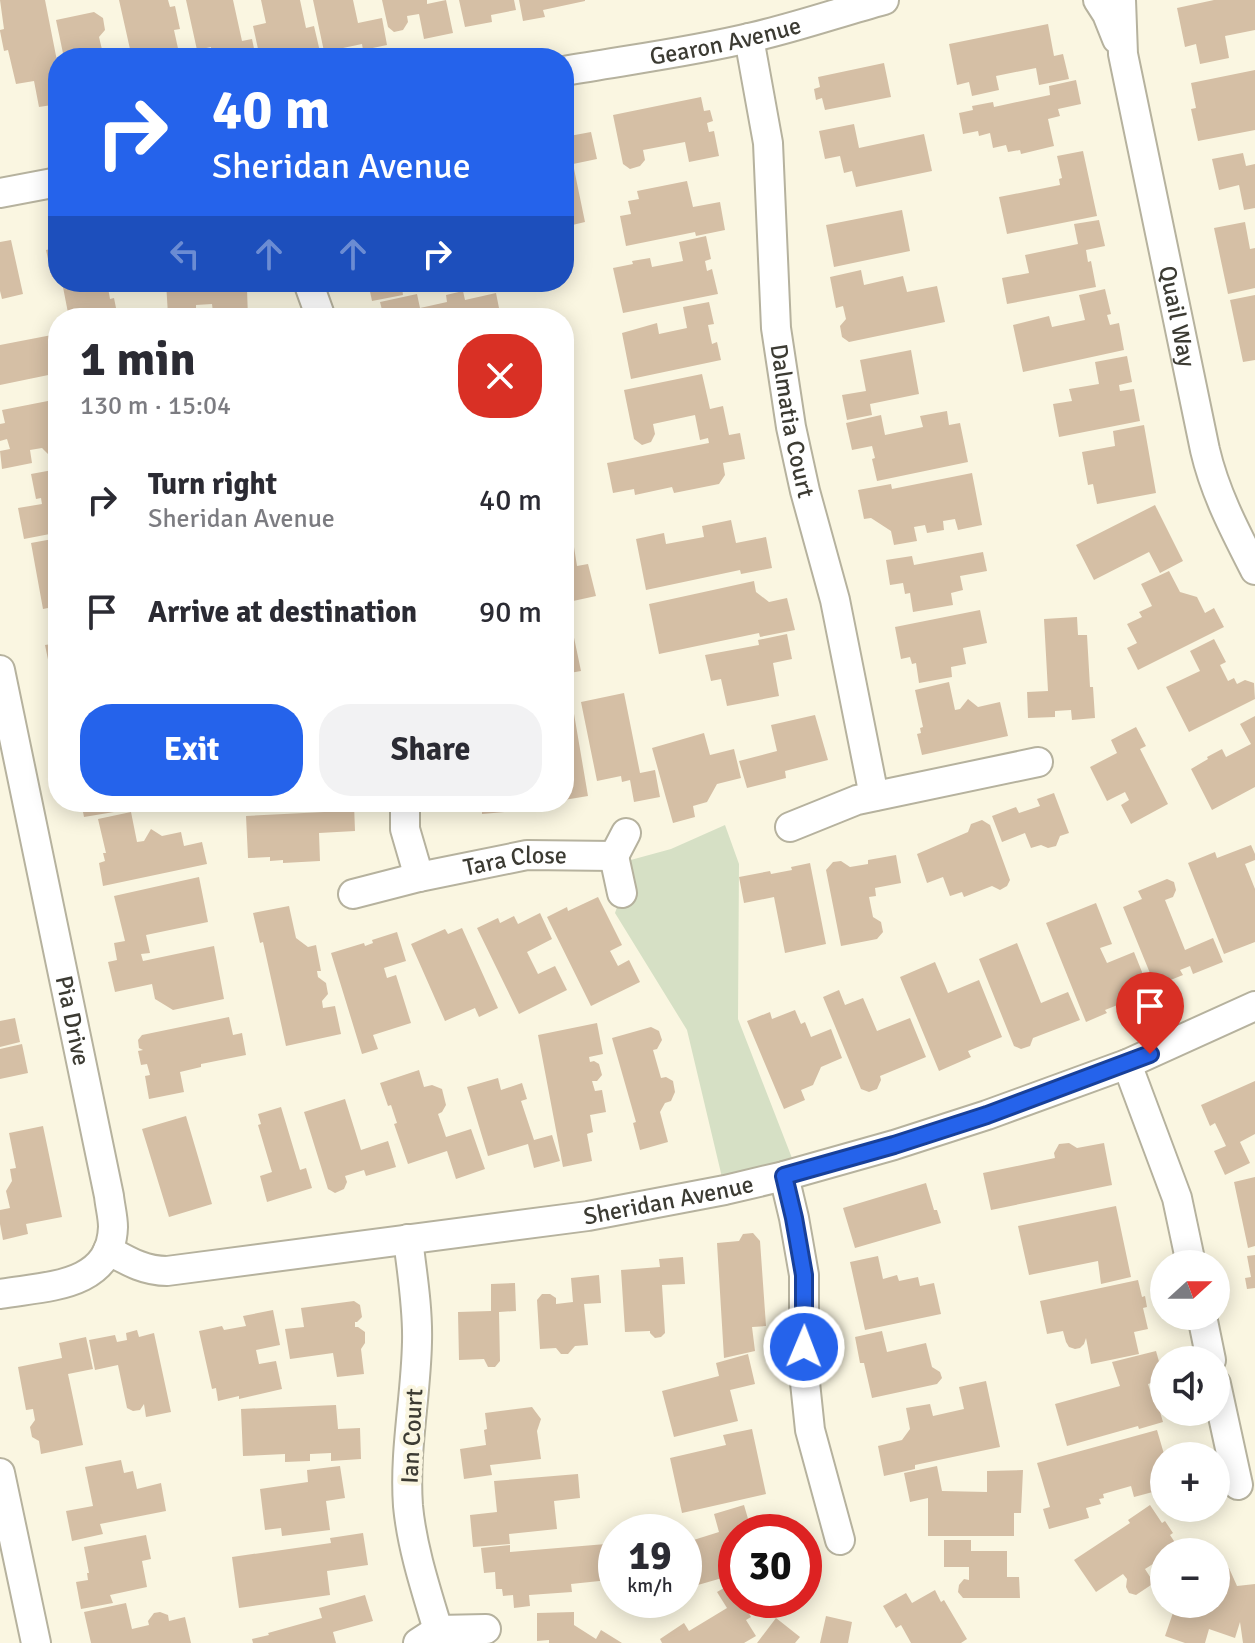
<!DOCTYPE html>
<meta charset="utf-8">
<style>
:root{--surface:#fff;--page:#f2f2f3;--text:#2b2b33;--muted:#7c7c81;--accent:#2563eb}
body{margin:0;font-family:Signika,sans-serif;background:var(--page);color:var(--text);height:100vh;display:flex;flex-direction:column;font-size:30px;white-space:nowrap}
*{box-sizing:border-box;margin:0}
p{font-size:26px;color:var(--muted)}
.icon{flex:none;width:44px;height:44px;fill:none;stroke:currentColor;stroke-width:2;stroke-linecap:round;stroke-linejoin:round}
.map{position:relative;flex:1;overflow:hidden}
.details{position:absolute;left:48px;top:308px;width:526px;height:504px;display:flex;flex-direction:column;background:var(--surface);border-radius:32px;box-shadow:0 4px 20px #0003}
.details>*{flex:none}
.guide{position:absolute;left:48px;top:48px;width:526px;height:244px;border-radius:32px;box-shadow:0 4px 20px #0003;background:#2563eb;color:#fff;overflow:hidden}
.needle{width:52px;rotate:69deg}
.tools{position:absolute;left:1150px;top:1250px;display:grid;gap:16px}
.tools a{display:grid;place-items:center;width:80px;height:80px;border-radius:50%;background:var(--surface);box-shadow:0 4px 20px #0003;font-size:40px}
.speed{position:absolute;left:598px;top:1514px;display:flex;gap:16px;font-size:40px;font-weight:700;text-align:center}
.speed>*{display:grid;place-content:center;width:104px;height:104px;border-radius:50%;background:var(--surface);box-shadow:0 4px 20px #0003;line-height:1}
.speed small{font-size:20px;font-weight:400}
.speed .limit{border:12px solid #d22;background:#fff;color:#111}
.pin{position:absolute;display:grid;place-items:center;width:68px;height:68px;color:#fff;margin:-82px -34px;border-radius:50% 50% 50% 0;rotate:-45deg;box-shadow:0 0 8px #0007}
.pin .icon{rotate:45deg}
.me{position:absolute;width:88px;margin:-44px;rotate:1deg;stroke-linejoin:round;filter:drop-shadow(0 0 6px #0008)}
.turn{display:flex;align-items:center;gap:28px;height:168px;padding:0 32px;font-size:36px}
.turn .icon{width:104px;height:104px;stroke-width:2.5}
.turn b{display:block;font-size:56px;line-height:68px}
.lanes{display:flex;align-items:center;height:76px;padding:0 32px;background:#0003;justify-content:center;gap:40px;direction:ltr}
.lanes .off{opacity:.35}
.round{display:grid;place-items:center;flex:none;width:84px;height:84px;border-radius:32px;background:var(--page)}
.overview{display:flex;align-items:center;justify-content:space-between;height:136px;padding:0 32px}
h1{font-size:48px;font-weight:700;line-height:60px}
.button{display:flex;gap:16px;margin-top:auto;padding:16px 32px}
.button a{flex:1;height:92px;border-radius:32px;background:var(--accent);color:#fff;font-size:32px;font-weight:700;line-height:92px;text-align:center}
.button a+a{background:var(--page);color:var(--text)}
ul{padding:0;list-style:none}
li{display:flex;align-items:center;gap:24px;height:112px;padding:0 32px}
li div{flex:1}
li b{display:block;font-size:30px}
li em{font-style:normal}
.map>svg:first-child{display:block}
.green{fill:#d6e0c5}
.building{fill:#d5bfa5}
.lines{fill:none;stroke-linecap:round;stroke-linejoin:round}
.street-casing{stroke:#b6b29e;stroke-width:32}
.street{stroke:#fff;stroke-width:28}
.route-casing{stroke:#184099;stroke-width:20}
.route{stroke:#2563eb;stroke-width:14}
.labels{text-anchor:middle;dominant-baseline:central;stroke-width:8;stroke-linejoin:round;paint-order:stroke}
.street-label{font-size:24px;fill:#3c3b33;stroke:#faf6e1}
</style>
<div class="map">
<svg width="1255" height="1643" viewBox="0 0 1255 1643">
<rect width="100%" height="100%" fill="#faf6e1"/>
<path class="green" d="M725 825 739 864 738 1019 797 1171 725 1190 687 1030 615 913 622 893 616 864 671 849Z"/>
<path class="building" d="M0 0H45L58 66V104L39 107 34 81 16 84 8 50 4 51 0 31V30L4 29Z
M119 0H168L170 7 175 6 180 29 174 30 179 53 187 51 188 58H132Z
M186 0H233L242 41 252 39 256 58H230L228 48 211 52V47L197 50Z
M261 0H300L306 28 314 26 321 56 309 58H260L253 26 266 23Z
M313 0H353L358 23 382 18 387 45 363 50 362 44 343 48V52L325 56Z
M382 0H427V4L446 0 453 33 424 39 419 14 407 16 408 22 403 30 394 32 388 27Z
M459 0H514L516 10 491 15 492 22 465 27Z
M519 0H585V1L543 10 545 17 523 21Z
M1214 0H1255V30L1225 36 1229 58 1200 64 1196 44 1185 47 1177 8Z
M94 12 103 18 105 30 99 37 104 58H64L56 20Z
M1048 24 1054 56 1063 54 1069 79 1039 85 1036 68 996 76 999 90 972 96 969 82 957 85 949 44Z
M884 63 891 97 825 110 822 98 816 100 814 89 820 87 818 77Z
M1255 70V130L1198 141 1191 109 1196 108 1191 83Z
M1076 80 1081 104 1058 109 1060 116 1048 119 1054 146 1021 154 1020 150 1008 152 1006 145 993 148 990 133 979 136 978 131 963 134 959 113 973 110 972 106 993 102 994 107 1050 95 1049 86Z
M701 97 704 111 710 110 713 121 707 123 709 132 714 131 719 156 689 162 685 142 643 150 645 160 640 166 630 169 623 164 613 115Z
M854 124 859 148 924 134 932 171 856 187 852 171 844 173 840 156 825 159 819 131Z
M591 132 597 159 573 164 585 222 564 227V137Z
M1083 151 1097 216 1007 234 999 197 1060 185 1059 179 1062 178 1057 156Z
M1243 153 1246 166 1255 164V208L1244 210 1239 185 1219 190 1212 159Z
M687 181 693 207 720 202 725 230 696 236 695 232 626 246 620 216 631 214 628 201 639 199 637 191Z
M902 210 910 251 834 267 826 225Z
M1099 220 1105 246 1086 250 1088 262 1091 261 1096 287 1007 304 1002 278 1029 273 1025 255 1078 244 1074 224Z
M1245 222 1250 249 1255 248V288L1228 294 1214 228Z
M706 236 711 259 705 261 707 271 712 269 718 294 623 313 613 268 633 264 632 261 650 258 652 267 683 261 679 242Z
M11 240 23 294 2 299 0 291V242Z
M58 247V276L52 277 46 250Z
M861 270 864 285 903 276 907 292 937 286 945 322 849 342 842 337 840 326 846 319 843 306 836 308 830 277Z
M62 282H107L110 299 114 298 118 318H69Z
M166 282H249V289H247L248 318H217L216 313H213L212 304 196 305V313L168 315Z
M368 282H413L410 287 402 288 403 295 372 301Z
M1105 289 1111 314 1107 315 1110 325 1119 323 1124 350 1023 372 1013 325 1049 316 1052 327 1085 320 1079 295Z
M463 291 465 300 496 293 501 318H384L380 302 417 294 420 308 447 302 446 295Z
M1255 295V360L1243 362 1230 300Z
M709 302 714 324 708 325 712 344 717 342 721 360 631 379 622 333 657 323 659 334 687 328 683 307Z
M57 334 58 373 0 385V345Z
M911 350 919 394 870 404 872 415 847 420 842 395 866 391 860 360Z
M1127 356 1132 382 1119 385 1120 391 1134 389 1140 421 1059 437 1053 404 1072 401 1069 389 1099 384 1095 362Z
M702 374 710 409 723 406 729 435 740 433 745 459 723 463 725 475 719 484 674 493 672 487 635 495 634 489 613 493 607 463 709 443 708 438 700 440 695 415 653 424 655 434 651 442 642 445 634 439 624 390Z
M58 399V453L49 455 42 448 30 450 32 463 2 469 0 451 10 449 7 439 0 441V424L5 423 2 410Z
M947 411 949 425 960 423 968 462 877 481 872 459 875 458 872 446 852 450 846 423 881 415 885 435 923 427 920 416Z
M1144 425 1156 493 1097 504 1093 484 1088 485 1082 452 1115 446 1113 431Z
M58 469V527L54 528 55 533 24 539 18 508 42 504 41 498 36 499 31 474Z
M972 473 982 525 958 530 955 519 943 521 944 530 927 533 925 525 914 527 917 541 894 545 891 531 871 518 864 519 858 490 891 484 892 489Z
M1155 505 1183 561 1160 573 1149 552 1094 580 1076 545Z
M731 520 736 543 766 537 772 568 741 574 740 570 646 590 636 539 664 533 666 544 704 537 702 526Z
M58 538V606L43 609 31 543Z
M574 547 577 566 588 564 596 596 564 603V549Z
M983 552 987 571 960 576 963 590 951 593 953 605 913 612 910 593 905 594 903 583 890 585 886 560 912 556 914 565Z
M1169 571 1180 592 1197 597 1205 613 1214 608 1224 627 1138 670 1127 648 1137 643 1127 624 1142 617 1139 612 1152 606 1141 584Z
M754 581 756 592 769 602 787 598 795 630 760 637 759 633 659 654 649 604Z
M980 610 987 643 963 648 966 664 951 667 952 677 919 683 916 663 912 664 910 657 901 659 895 627Z
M1077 617 1078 635H1087L1090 687H1093L1095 718 1072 720 1071 710 1055 711V717L1028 718 1027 692 1048 691 1044 619Z
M572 628 581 671 564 674V629Z
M787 634 792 659 773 663 779 696 727 706 721 679 711 681 705 655 759 645 758 640Z
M1214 639 1226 662 1220 665 1228 681 1234 678 1237 684 1245 680 1254 683 1255 699 1189 732 1166 687 1200 671 1190 651Z
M58 643V678L52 679 45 645Z
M949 682 955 710 960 709 968 699 978 707 1000 702 1008 736 922 755 917 734 921 733 920 728 923 727 915 690Z
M624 693 640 773 655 770 660 797 634 802 630 780 622 782 621 776 597 781 581 702Z
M572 702 588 796 564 800V704Z
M815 715 828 760 785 771 786 778 747 788 739 761 777 751 771 725Z
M1255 716V787L1212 810 1191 769 1208 759 1207 757 1222 749 1226 757 1251 744 1240 724Z
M1136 727 1146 746 1140 749 1168 804 1131 824 1121 805 1129 800 1125 792 1107 801 1090 767 1117 753 1111 740Z
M704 733 710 755 734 749 741 778 717 784 707 802 693 806 695 817 673 823 652 748Z
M1054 793 1069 833 1060 836 1056 846 1048 848 1041 845 1031 848 1025 833 1002 842 992 816 1016 807 1019 813 1040 806 1037 799Z
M81 802H118V803L112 805 114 812 84 817Z
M467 802H514L515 811 482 814V809H467Z
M354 804 355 831 319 833 320 861 283 863V860L270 861V857L248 858 246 816 324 812V805Z
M131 812 137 842 144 841 151 829 162 836 181 832 184 846 202 842 207 864 103 886 99 863 105 861 103 853H106L98 819Z
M982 820 990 825 1010 880 1007 886 1000 890 992 886 964 897 962 892 950 896 943 877 927 883 917 854 968 832 971 824Z
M1251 845 1255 854V860L1245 864 1255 889V942L1224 954 1188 863 1215 852 1217 858Z
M896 855 901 883 875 888 876 896 869 897 873 917 881 922 883 932 877 939 841 946 826 870 833 862 841 861 850 867 868 864V860Z
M810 863 826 944 785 953 774 897 744 903 739 877 770 871 771 874 792 870 791 867Z
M199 877 208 922 146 935 150 953 141 954 143 961 214 946 224 999 173 1010 155 999 152 984 115 992 108 962 117 960 114 943 125 941 114 896Z
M1167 879 1174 882 1176 890 1173 897 1165 900 1185 950 1213 938 1223 962 1193 974 1190 966 1180 970 1183 975 1168 981 1167 977 1154 983 1123 907 1142 899 1138 891Z
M598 897 622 945 610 951 618 966 629 960 640 982 591 1006 547 917 567 907 568 911Z
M1096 903 1112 944 1100 948 1107 963 1134 952 1150 992 1105 1010 1107 1013 1086 1022 1046 923Z
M289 906 296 938 308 947 316 945 321 971H317L318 977 326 983 328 994 322 1001 323 1008 335 1006 341 1034 286 1046 263 942 260 943 253 913Z
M540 913 552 939 527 952 538 974 555 966 567 990 519 1014 477 928 498 918 500 923 514 916 518 924Z
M462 928 498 1008 479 1017 475 1008 445 1021 411 944 445 929 448 934Z
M397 932 406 961 384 968 387 978 396 975 411 1023 373 1035 378 1049 362 1054 331 953 364 943 365 946 373 943 372 940Z
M1017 943 1041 1003 1068 992 1080 1020 1033 1038 1030 1046 1021 1049 1014 1046 979 959Z
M935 962 948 993 979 980 1002 1037 968 1051 971 1057 939 1071 900 977Z
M839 990 845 1005 863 998 877 1031 910 1018 926 1057 880 1076 881 1080 877 1089 869 1092 861 1089 823 997Z
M795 1010 801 1024 805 1022 811 1037 831 1029 842 1058 821 1067 813 1085 801 1090 805 1100 784 1109 747 1021 770 1012 772 1019Z
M229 1017 233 1035 242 1033 246 1055 201 1064V1067L180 1072 184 1092 149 1099 145 1076 150 1075 147 1064 141 1065 138 1051 143 1050 139 1048 138 1040 142 1035Z
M15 1018 20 1042 0 1047V1021Z
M597 1023 603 1054 589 1057 590 1062 594 1061 599 1064 602 1075 597 1081H592L595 1091 602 1090 606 1112 590 1115 593 1132 587 1134 592 1161 563 1167 538 1035Z
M651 1027 659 1031 662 1040 657 1049 653 1050 661 1078 666 1077 673 1081 675 1092 671 1101 665 1103 660 1112 668 1142 640 1150 633 1123 636 1122 612 1038Z
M22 1044 28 1073 0 1079V1049Z
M419 1070 424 1087 432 1085 442 1089 446 1105 442 1112 438 1114 446 1137 471 1129 485 1169 456 1179 447 1151 408 1164 394 1124 397 1123 391 1105 388 1106 380 1083Z
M498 1078 501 1090 522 1083 527 1099 521 1101 534 1140 552 1135 560 1161 534 1168 528 1144 488 1156 467 1087Z
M1255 1081V1134L1240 1142 1250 1163 1225 1175 1214 1151 1226 1146 1215 1123 1210 1126 1201 1105Z
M345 1099 361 1150 388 1141 396 1167 366 1176 364 1170 345 1176 347 1182 344 1189 335 1193 328 1189 304 1112Z
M281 1107 300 1170 306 1168 312 1188 267 1202 260 1176 272 1172 258 1125 261 1124 258 1114Z
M186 1116 212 1204 169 1217 142 1129Z
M43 1126 62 1217 26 1224 28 1234 3 1240 0 1224V1210L10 1208 6 1191 12 1181 10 1169 16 1168 9 1133Z
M1069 1143 1077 1148 1104 1143 1112 1185 991 1210 983 1173 1055 1158 1054 1153 1059 1144Z
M1255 1177V1246L1248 1248 1234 1182Z
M926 1183 934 1210H937L941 1223 855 1248 843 1208Z
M1116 1206 1131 1277 1101 1284 1098 1261 1029 1275 1018 1226Z
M753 1233 760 1241 766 1326 752 1327 755 1351 724 1358 717 1243 739 1241 743 1234Z
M1255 1255V1288L1247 1289 1245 1278 1251 1277 1247 1256Z
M878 1256 883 1279 897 1275 899 1281 918 1277 920 1286 934 1283 941 1314 865 1330 850 1262Z
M683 1257 685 1284 662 1285 665 1333 661 1337 655 1338 650 1333V1331L625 1332 621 1270 660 1267 659 1259Z
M599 1275 601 1303 584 1304 588 1345 575 1346 568 1354H561L556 1348 540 1349 537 1300 542 1294H550L556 1298V1304L573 1302 571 1278Z
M1138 1280 1142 1297 1145 1296 1147 1307 1143 1308 1148 1329 1134 1332 1139 1354 1091 1364 1086 1338 1084 1344 1080 1348 1075 1349 1069 1347 1066 1342 1063 1331 1047 1334 1040 1301Z
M515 1283 516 1311 499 1312 500 1361 495 1367H488L484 1359 459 1360 458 1312 491 1311V1284Z
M354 1301 360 1305 362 1317 357 1322H355V1327H358L365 1332V1343L361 1349 364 1374 337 1377 333 1353 290 1359 285 1329 304 1327 301 1308Z
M273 1310 280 1345 256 1350 259 1364 276 1361 282 1389 239 1399V1396L218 1401 216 1388 212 1389 199 1331 222 1326 224 1330 246 1326 243 1316Z
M137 1330 139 1337 154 1333 171 1412 146 1417 144 1404 140 1410 133 1411 127 1408 118 1365 95 1370 89 1340 115 1335 117 1342 127 1340 126 1333Z
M882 1331 887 1352 926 1343 932 1367 940 1372 942 1378 937 1384 872 1398 864 1363H860L855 1337Z
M86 1337 93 1369 68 1374 83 1445 41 1454 39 1441 32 1437 30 1427 35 1420 33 1409 26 1410 18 1367 62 1358 59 1343Z
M1156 1351 1164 1379 1148 1384 1153 1400 1156 1398 1163 1422 1139 1429 1138 1426 1067 1446 1055 1404 1120 1386 1112 1362Z
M748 1354 755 1384 730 1390 738 1421 674 1437 662 1391 719 1376 716 1363Z
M986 1381 1000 1447 915 1465V1469L884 1476 878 1446 902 1440 910 1429 906 1408 930 1404 933 1416 964 1409 959 1387Z
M336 1405 338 1429 360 1428 361 1459 331 1461V1453L310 1454V1461L285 1462V1454L243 1456 241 1409Z
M532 1407 541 1419 537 1431 541 1459 490 1465 492 1475 464 1479 460 1449 486 1445 484 1430 487 1429 485 1413Z
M752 1429 766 1494 682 1513 670 1458 726 1445 723 1435Z
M1157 1430 1164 1454V1489L1134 1497 1131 1486 1103 1494 1104 1498 1099 1499 1101 1504 1086 1508 1089 1518 1049 1529 1043 1509 1050 1507 1037 1463Z
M121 1460 124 1473 133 1471 137 1489 161 1483 166 1511 100 1524 103 1534 72 1541 66 1511 93 1506 85 1467Z
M340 1466 345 1498 326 1501 330 1530 282 1536 281 1528 265 1530 260 1489 308 1482 307 1470Z
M937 1466 942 1491 987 1492V1471L1023 1470 1021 1513H1014V1536H928V1498L910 1502 904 1473Z
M578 1474 580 1498 554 1501 557 1529 509 1534 510 1544 473 1547 470 1515 497 1512 494 1481Z
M744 1505 751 1529 736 1532V1574L684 1589V1543L719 1532 714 1514Z
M1150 1505 1162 1523 1165 1521 1173 1533 1170 1535 1178 1547 1171 1552H1164V1557L1145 1569 1154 1583 1136 1595 1129 1593 1126 1587 1127 1579 1123 1574 1096 1592 1074 1560 1130 1523 1128 1520Z
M363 1533 368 1565 327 1571 330 1595 239 1608 232 1557 331 1543 330 1538Z
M146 1535 151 1559 142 1561 147 1587 110 1595 113 1603 81 1609 76 1582 88 1580 87 1573H89L84 1547Z
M944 1540H971V1551H1007V1577H1019L1020 1598H963L958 1592 959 1585 964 1579 969 1580V1567H944Z
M606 1544 609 1580 571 1584 572 1592 529 1595 530 1606 514 1608 513 1595 503 1596 502 1589H496L495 1572 484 1573 481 1548 510 1545V1552Z
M1216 1565 1229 1568 1237 1586 1255 1584V1643H1243L1240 1622 1235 1638 1209 1629 1205 1643H1185L1165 1636 1176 1604H1216Z
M736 1581V1600H754L745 1606 751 1617 746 1620 756 1636 744 1643H662L660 1639 684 1623 689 1631 727 1608 717 1592Z
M935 1590 941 1602 944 1600 967 1639 961 1643H911L901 1625 896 1628 883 1606 906 1593 912 1603Z
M365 1595 373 1621 333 1632 336 1643H253L252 1639 269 1635 268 1633 322 1618 319 1608Z
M126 1603 132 1629 149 1625 148 1621 154 1613 160 1612 168 1615 169 1621 185 1617 191 1643H91L84 1612Z
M574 1612V1625L596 1639 601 1630 622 1643H549V1640L537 1641V1613Z
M826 1616 852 1622 848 1643H820Z
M776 1618 800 1637 795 1643H757Z"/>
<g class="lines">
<g class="street-casing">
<g id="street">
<path d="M1098 0 1107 14 1117 39"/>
<path id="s1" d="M1121 0 1123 54 1205 450C1215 493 1235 531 1255 570"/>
<path id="s2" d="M749 38 768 143 776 328 791 427 805 491 835 600 874 796"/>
<path id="s3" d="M564 71C627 60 691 52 753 37 797 27 840 12 884 0"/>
<path d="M0 193 58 182"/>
<path d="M308 282 321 318"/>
<path id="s4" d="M0 670 109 1196C110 1206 113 1217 113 1227 111 1288 45 1286 0 1294"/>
<path d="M405 802V829L419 877"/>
<path d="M790 827 857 800 1038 762"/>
<path d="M614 856 622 893"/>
<path id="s5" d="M353 894 419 877 527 855 614 856 626 833"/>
<path d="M1127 1064 1177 1198 1191 1264"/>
<path d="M784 1176 794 1218 804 1275V1373L810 1430 840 1540"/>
<path d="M408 1239C412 1273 418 1308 417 1342 416 1397 404 1451 408 1506 412 1548 426 1590 438 1630"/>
<path id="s6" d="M108 1250C128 1261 144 1271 167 1271L588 1216 725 1190 784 1176 894 1145 987 1115 1127 1064 1255 1006"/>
<path d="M1202 1316 1211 1360"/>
<path d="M1216 1384 1238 1485"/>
<path d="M0 1473 36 1643"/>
<path d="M418 1643 438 1630 486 1629"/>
</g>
</g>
<use href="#street" class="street"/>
</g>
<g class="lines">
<g class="route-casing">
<path id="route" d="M804 1347V1275L794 1218 784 1176 894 1145 987 1115 1150 1054"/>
</g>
<use href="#route" class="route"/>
</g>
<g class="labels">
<g class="street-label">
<text stroke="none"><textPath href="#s3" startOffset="164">Gearon Avenue</textPath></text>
<text stroke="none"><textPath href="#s1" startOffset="322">Quail Way</textPath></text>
<text stroke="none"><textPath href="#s2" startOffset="386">Dalmatia Court</textPath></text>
<text stroke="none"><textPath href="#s5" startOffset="166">Tara Close</textPath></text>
<text stroke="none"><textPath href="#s4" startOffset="358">Pia Drive</textPath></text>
<text stroke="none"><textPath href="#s6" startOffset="570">Sheridan Avenue</textPath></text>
<text transform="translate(412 1436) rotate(-87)">Ian Court</text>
</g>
</g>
</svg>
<div class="tools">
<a><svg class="needle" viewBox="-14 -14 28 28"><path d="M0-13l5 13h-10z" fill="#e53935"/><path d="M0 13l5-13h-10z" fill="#7c7c81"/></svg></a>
<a><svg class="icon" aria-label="sound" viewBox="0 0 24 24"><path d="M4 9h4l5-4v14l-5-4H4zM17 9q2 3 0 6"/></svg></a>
<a>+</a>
<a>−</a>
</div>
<div class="speed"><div>19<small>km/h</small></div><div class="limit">30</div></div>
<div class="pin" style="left:1150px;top:1054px;background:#d93025"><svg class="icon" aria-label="arrive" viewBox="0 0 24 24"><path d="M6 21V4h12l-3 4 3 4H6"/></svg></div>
<svg class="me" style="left:804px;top:1347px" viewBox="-20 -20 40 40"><circle r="17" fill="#2563eb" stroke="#fff" stroke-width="3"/><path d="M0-11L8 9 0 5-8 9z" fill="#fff"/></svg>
<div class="guide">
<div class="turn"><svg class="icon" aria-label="right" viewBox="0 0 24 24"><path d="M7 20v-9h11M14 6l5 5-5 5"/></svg><div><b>40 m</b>Sheridan Avenue</div></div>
<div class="lanes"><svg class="icon off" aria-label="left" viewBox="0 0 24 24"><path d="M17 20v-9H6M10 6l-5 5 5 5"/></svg><svg class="icon off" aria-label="ahead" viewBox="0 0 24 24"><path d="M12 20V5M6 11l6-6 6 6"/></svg><svg class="icon off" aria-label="ahead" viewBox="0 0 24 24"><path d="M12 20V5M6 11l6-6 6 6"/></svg><svg class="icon" aria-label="right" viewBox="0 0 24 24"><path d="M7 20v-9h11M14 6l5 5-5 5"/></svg></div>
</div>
<section class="details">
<div class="overview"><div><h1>1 min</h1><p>130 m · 15:04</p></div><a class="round" style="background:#d93025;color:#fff"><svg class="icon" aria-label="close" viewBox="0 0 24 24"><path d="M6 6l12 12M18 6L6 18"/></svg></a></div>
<ul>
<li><svg class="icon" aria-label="right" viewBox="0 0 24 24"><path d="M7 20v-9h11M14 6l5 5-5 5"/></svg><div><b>Turn right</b><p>Sheridan Avenue</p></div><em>40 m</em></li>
<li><svg class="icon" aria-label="arrive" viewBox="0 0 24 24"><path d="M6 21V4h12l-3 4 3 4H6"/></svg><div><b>Arrive at destination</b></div><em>90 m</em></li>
</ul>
<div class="button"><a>Exit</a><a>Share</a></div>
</section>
</div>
